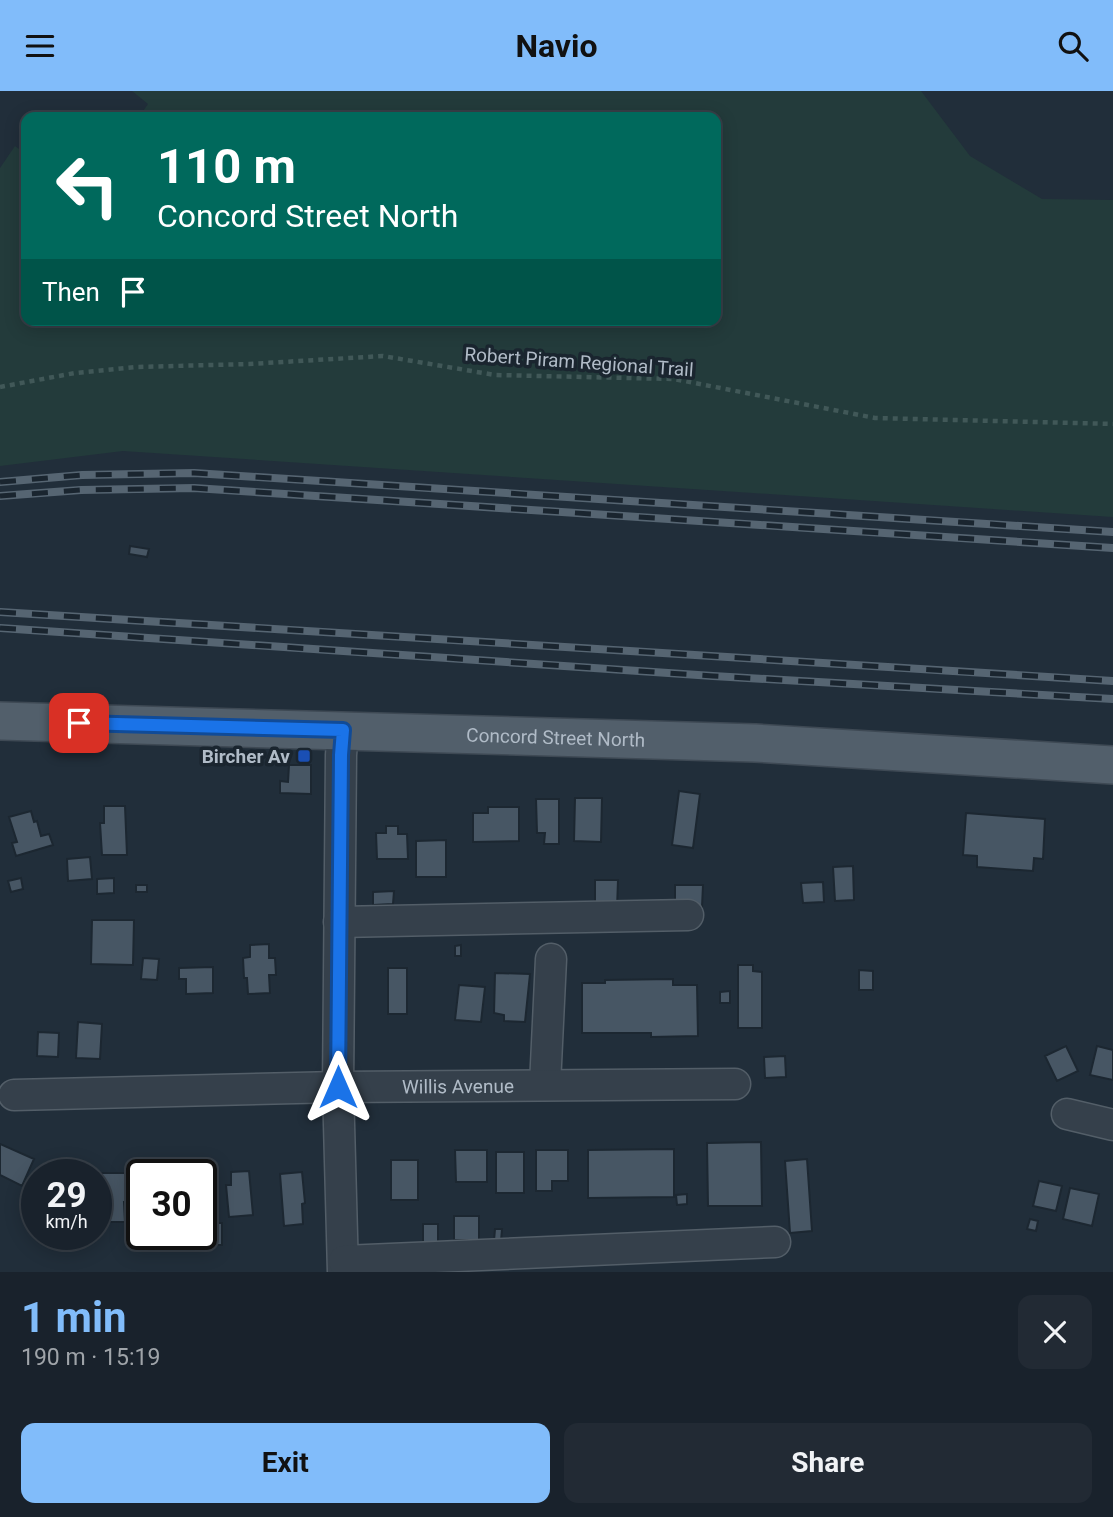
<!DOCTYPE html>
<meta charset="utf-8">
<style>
:root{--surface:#19222c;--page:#222a34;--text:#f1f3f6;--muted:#9fa4a9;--line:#373f48;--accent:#81bcfa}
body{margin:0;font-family:Roboto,sans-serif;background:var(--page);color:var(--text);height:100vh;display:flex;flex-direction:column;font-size:26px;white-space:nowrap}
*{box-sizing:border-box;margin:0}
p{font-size:23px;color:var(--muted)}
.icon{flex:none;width:38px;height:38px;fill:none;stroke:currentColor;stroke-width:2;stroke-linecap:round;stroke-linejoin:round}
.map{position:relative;height:1181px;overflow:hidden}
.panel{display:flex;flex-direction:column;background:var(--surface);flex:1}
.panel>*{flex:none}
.guide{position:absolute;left:21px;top:21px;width:700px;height:214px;border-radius:14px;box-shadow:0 4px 18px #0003,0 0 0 2px var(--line);background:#00695c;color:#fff;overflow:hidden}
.speed{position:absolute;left:21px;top:1068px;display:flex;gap:14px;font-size:35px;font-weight:700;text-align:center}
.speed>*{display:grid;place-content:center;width:91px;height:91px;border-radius:50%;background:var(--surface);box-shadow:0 4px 18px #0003,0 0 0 2px var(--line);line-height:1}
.speed small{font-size:18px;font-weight:400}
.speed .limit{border:4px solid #111;border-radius:10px;background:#fff;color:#111}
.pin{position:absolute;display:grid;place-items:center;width:60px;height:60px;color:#fff;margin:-30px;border-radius:14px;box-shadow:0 4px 10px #0006}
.me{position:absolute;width:77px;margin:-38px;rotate:0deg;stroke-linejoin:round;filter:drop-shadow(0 0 5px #0008)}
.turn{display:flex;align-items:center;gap:24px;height:147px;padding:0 21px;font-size:32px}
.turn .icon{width:91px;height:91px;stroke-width:2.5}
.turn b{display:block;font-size:49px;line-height:60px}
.then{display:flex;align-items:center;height:66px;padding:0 21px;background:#0003;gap:14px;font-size:26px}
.round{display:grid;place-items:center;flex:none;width:74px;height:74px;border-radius:14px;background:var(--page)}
.head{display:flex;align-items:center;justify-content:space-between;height:119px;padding:0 21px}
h1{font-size:42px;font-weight:700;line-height:52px;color:var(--accent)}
.primary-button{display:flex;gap:14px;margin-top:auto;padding:14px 21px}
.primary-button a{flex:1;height:80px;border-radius:14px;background:var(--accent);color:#111;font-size:28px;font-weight:700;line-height:80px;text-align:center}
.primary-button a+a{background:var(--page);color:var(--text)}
header{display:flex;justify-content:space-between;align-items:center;height:91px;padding:0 21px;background:var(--accent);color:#111;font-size:32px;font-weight:700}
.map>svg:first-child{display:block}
.green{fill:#233b3b}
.building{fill:#475664;stroke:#1c2731;stroke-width:2}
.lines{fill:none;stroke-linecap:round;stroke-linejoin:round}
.minor-casing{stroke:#535e68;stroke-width:33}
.major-casing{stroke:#3e4954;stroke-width:40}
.path{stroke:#415858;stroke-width:4.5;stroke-dasharray:5 5;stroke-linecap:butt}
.minor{stroke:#35404b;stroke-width:30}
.major{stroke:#525f6b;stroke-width:37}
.rail-casing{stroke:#566572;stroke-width:8}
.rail{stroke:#1a252f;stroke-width:5;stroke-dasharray:16;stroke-linecap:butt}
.route-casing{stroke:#114b97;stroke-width:18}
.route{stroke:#1a73e8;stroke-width:12}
.transit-dot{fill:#1a4fb4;stroke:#1a252f;stroke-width:2.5}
.labels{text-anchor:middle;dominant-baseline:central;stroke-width:7;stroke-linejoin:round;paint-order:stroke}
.street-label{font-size:19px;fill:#b0bbc7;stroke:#1a252f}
.poi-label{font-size:19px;font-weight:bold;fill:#b0bbc7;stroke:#1a252f;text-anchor:end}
</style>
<header><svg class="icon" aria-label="menu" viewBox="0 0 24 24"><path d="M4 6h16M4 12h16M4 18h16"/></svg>Navio<svg class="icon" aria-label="search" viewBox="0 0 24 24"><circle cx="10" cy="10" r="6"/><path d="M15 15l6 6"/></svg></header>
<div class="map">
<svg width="1113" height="1181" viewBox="0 0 1113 1181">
<rect width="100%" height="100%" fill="#212e3a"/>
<path class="green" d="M132 0H921L970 65 1042 108 1113 109V426L123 360 0 375V77L15 55 26 63V229H716V26H139L148 13Z"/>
<path class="building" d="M130 455 149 458 147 466 129 463Z
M289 674H311V703L280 702V690L288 691Z
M679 700 700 703 693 757 672 754Z
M575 707H602L601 751 574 750Z
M536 708H559V753H544L545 742H537Z
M104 715H125L127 764H102L100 732H104Z
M488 716H519V750L473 751V722H488Z
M31 720 34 731 37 730 41 745 49 743 53 754 16 765 12 752 17 751 9 726Z
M966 722 1045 728 1043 768 1034 767 1033 780 977 776V765L963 764Z
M386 735H398V743H407L408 768H377L376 742H386Z
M446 749V786H416V750Z
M90 766 92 788 68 790 67 768Z
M853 775 854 809 835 810 833 776Z
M21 787 23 798 11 801 8 790Z
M114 787V802L97 803V788Z
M595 789H618L617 818 595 817Z
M823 791 824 811 803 812 801 792Z
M136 794H147V801H136Z
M675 794H703L702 816 675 815Z
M394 800 393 813 373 814V801Z
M92 829H134L133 874 91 873Z
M269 853V867H275L276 884H269L270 902 248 903 247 887H244L243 867 250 866V854Z
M461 854V865H455V855Z
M143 867 159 868 157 889 141 888Z
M738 874H753V880L762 881V937H738Z
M213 876V902L186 903V888H179V877Z
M388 877H407V923H388Z
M859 879 873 880V899H859Z
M495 882 530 883 525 931 504 930V924L494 922Z
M673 888V894H697L698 945 651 946V942H582V892H605V889Z
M459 894 485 896 481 931 455 929Z
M730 900V912H720V901Z
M78 931 102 933 100 968 76 967Z
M38 941 59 942 58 966 37 965Z
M1066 955 1078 980 1057 990 1045 965Z
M1097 955 1113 959V989L1090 984Z
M785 965 786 986 765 987 764 966Z
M761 1051 762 1115H708L707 1052Z
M0 1053 34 1068 22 1095 0 1084Z
M674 1058V1106L588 1107V1059Z
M455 1059H487V1091H456Z
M536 1059H568V1090H552V1100H536Z
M496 1061H524V1102H496Z
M807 1068 812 1140 790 1142 785 1070Z
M391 1069H418V1109H391Z
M189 1078 190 1083H168V1079Z
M249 1080 253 1124 229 1126 226 1094H231V1081Z
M302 1081 305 1112 302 1113 303 1133 284 1135 280 1083Z
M97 1082H135V1111H124L125 1131H97Z
M1039 1090 1062 1095 1056 1120 1033 1115Z
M1070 1097 1099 1103 1092 1135 1063 1128Z
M687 1103V1113L677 1114 676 1104Z
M454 1125H479V1149H454Z
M1030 1128 1038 1130 1036 1140 1027 1138Z
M201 1132H222V1154H202Z
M423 1133H438V1153H423Z
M495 1138H502L501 1150H494Z
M143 1143H166L165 1156 142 1154Z"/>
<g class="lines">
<g class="minor-casing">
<g id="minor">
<path d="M343 639 341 664 338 996 343 1181"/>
<path d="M339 831 688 824"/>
<path d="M545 994 551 868"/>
<path id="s1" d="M14 1004 338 996 735 993"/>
<path d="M1067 1023 1113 1034"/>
<path d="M344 1170 775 1151"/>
</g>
</g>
<g class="major-casing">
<g id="major">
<path id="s2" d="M0 630 755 652 1113 674"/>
</g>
</g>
<path class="path" d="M0 296 75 282 136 276 249 273 383 265 495 284 674 288 875 327 1113 333"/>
<use href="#minor" class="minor"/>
<use href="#major" class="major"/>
<g class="rail-casing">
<path id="rail" d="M0 391 82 384 194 382 1113 441
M0 405 81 399 194 397 1113 457
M0 521 1113 590
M0 537 713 585 1113 608"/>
</g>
<use href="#rail" class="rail"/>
</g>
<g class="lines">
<g class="route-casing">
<path id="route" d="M79 632 343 639 341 664 338 996"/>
</g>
<use href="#route" class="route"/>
</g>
<rect class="transit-dot" x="297" y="658" width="14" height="14" rx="3.5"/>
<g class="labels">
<g class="street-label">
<text transform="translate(579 271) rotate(4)">Robert Piram Regional Trail</text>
<text stroke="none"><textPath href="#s2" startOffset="556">Concord Street North</textPath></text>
<text stroke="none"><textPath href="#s1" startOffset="444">Willis Avenue</textPath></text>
</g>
<g class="poi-label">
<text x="290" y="665">Bircher Av</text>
</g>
</g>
</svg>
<div class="speed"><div>29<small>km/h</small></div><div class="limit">30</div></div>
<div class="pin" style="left:79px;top:632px;background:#d93025"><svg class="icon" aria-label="arrive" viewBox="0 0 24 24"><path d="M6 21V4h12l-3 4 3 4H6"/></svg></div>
<svg class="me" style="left:338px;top:996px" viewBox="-20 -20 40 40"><path d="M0-17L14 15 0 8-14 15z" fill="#1a73e8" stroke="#fff" stroke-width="4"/></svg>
<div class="guide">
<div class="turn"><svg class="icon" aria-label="left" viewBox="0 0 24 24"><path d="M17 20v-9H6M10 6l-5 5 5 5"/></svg><div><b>110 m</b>Concord Street North</div></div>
<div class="then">Then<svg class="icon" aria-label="arrive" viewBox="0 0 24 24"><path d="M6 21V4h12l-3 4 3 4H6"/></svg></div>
</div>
</div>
<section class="panel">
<div class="head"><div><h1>1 min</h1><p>190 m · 15:19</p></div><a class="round"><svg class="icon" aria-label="close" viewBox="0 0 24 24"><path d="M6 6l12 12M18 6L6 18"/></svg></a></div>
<div class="primary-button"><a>Exit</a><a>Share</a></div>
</section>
